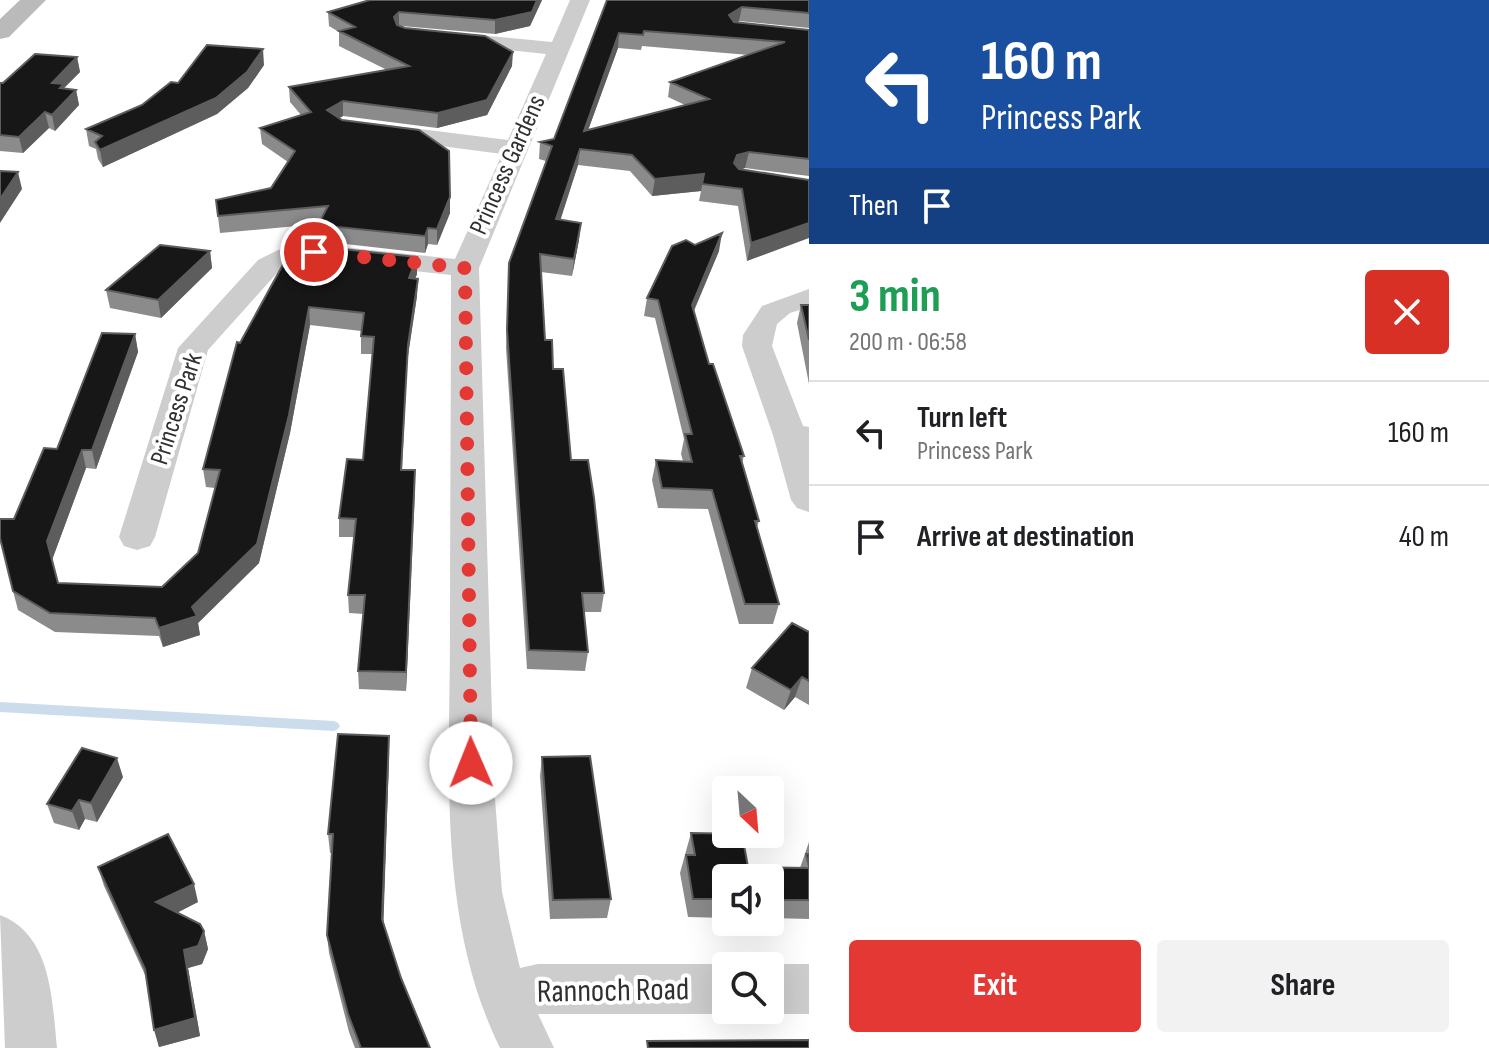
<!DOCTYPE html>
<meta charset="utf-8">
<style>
:root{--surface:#fff;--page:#f2f2f2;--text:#202124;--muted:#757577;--line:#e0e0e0;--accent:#e43835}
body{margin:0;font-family:"Sofia Sans Condensed",sans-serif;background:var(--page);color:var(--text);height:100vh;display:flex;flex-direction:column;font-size:30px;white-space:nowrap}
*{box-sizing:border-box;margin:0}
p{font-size:26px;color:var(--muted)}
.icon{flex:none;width:44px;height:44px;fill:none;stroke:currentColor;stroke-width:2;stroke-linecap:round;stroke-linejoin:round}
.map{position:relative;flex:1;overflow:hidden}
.side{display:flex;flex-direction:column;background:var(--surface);width:680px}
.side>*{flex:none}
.banner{background:#1a4fa0;color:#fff;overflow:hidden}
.needle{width:52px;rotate:154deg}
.tools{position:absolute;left:712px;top:776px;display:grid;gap:16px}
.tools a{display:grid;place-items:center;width:72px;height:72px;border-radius:8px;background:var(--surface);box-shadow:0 8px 32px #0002;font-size:40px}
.pin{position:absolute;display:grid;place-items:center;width:68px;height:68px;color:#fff;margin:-34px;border:4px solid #fff;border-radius:50%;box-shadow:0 2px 8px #0007}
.me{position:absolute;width:88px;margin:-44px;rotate:359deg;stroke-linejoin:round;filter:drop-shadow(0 0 6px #0008)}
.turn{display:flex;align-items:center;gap:28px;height:168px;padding:0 40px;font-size:36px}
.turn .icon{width:104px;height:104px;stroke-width:2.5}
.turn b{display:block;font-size:56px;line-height:68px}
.then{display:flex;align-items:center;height:76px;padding:0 40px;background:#0003;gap:16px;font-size:30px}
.round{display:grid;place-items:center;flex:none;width:84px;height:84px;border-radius:8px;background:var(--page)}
.overview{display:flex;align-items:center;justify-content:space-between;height:136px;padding:0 40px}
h1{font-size:48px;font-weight:700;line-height:60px;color:#1e9e55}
.primary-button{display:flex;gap:16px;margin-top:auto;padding:16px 40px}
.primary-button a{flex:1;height:92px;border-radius:8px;background:var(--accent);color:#fff;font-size:32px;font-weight:700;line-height:92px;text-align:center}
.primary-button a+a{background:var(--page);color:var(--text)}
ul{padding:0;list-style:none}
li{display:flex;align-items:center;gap:24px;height:104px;padding:0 40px;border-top:2px solid var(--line)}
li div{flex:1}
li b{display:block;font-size:30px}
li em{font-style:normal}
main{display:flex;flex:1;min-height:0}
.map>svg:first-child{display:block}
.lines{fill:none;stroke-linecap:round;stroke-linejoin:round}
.stream{fill:#cbddec;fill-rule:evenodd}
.street{fill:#cdcdcd;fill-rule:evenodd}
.secondary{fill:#bababa;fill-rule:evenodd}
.wall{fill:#8b8b8b;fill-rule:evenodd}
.shaded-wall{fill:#5d5d5d}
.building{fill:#171717;stroke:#5d5d5d;stroke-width:2;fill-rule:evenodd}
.route{stroke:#e43835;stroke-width:14;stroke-dasharray:0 25.2}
.labels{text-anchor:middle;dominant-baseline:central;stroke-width:8;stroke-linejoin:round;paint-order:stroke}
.street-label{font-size:26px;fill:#303030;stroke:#fff}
.near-street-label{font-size:32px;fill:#303030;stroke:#fff}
</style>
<main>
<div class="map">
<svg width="809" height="1048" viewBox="0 0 809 1048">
<rect width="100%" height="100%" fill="#fff"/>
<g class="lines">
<path class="stream" d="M0 702 334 721 338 723 340 726 338 729 334 731 0 712Z"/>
<path class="street" d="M570 0H590L479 268 494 785 502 892 520 968 538 964H726L730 966H726V1010H735L726 1014H538L554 1048H500C437 920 450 771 450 632 450 513 451 394 451 275L314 260 295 263 278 272 208 350 155 537 150 546 137 550 124 546 119 537 178 348 258 260 278 250 314 244 455 259 502 154 380 138 368 131 380 124 508 140 546 54 448 44 438 38 448 32 552 42Z
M809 289V307L790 313 777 324 772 346 803 426 809 427V512L797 508 791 500 773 435 742 346 743 335 762 306Z
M0 915C52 935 52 1000 57 1048H5Z
M770 964H809V1014H770L761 1010H770V966H766Z"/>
<path class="secondary" d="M20 0H46L9 37 0 39V19Z"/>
</g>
<path class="wall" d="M542 0 530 26 495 34 401 26 512 66 487 115 437 128 343 116 339 118 450 197V213L437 245 428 244 425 253 319 241 318 224 220 233 216 200 271 188 288 162 262 144 260 128 301 115 290 102 289 87 387 70 339 46V32L329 26 328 12Z
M607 0H809V28L739 21 737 23 809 30V176L745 168 740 170 809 180 747 261 738 206 699 201 701 191 652 196 630 171 578 165 560 220 579 240 572 276 541 272 545 340 553 369 571 460 604 593 601 612H584L588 652 585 671 527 669 506 348 509 263 546 161 539 159 540 142 554 139ZM642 46 749 55 670 82 668 97 685 105 588 130 618 48 641 50Z
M77 57 80 72 64 88 76 90 79 105 55 131 49 128 23 153 0 151V83H3Z
M264 65 248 88 217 114 103 167 98 159 96 149 89 146 86 129 142 105 178 83Z
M695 245 719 251 694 311 709 364 744 456 742 463 759 521 757 527 779 604 773 624H739L708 509 658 508 652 480 656 460 683 461 681 454 684 439 655 318 644 316 647 298Z
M210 251 212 268 161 318 110 308 106 290Z
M417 257V274L415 279 417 296 407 362 402 470H415L406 691 359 689 358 671 364 614 349 613 348 595 354 537H339V518L363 460 372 354H361V331L310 325 290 433 259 563 198 623 200 635 163 647 159 636 55 632 18 610 13 591 14 519 57 449 135 334 138 352 96 469 86 468 52 560 58 583 162 587 198 553 215 488 206 487 203 469 240 343 298 260Z
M801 305H809V384L797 323Z
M809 632V705L795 697 784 710 746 688 752 668Z
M389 756 383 922 401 978 430 1048H355L349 1032 329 953 327 935 332 853H330L328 834Z
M542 757 611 899 607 918 550 919 540 776Z
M123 777 97 822 85 819 79 830 54 823 47 804Z
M691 833 748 867 800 868 809 842V919L770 918V878H726V918L688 917 680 873Z
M98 867 198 902 178 912 204 931 208 949 202 964 188 968 200 1036 159 1047 146 977 104 886Z"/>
<path class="shaded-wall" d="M537 0H542L530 26 495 34V20Z
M742 7 739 21 726 30 729 15Z
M399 12V26L394 31V17Z
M619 33 618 48 582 147 584 131Z
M263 49 264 65 248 88 217 114 103 167 100 150Z
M513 52 512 66 487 115 437 128 438 113Z
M77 57 80 72 64 88 67 99 52 83Z
M76 90 79 105 55 131 52 115Z
M343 101V116L328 125 327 110Z
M45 112 49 128 23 153 19 137Z
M580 149 578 165 555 237 556 219Z
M749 152 745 168 733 171 734 163 737 155Z
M18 172 22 189 0 223V199Z
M704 174 701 191 652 196 655 179Z
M450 197V213L437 245V229Z
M581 223 579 240 572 276 574 259Z
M809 223V238L747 261 751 243Z
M428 228V244L425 253V236Z
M722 233 719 251 688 324 692 305Z
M210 251 212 268 161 318 158 300Z
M417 257V274L409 295V278Z
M418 279 417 296 407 362 401 488 408 345Z
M309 307 310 325 290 433 259 563 198 623 200 635 163 647 159 628 192 607Z
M135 334 138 352 96 469 92 450Z
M82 450 86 468 52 560 47 541Z
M415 470V489L406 691V672Z
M802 677 795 697 784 710 791 690Z
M389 736V756L383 937 382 919Z
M117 758 123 777 97 822 91 803Z
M79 800 85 819 79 830 72 811Z
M194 884 198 902 161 921 156 902Z
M204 931 208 949 202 964 188 968 200 1036 159 1047 154 1030 184 950Z"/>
<path class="building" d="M370 0H537L532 12 495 20 399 12 394 17 397 25 405 28 485 36 513 52 487 100 438 113 343 101 327 110 342 120 419 130 449 151 450 197 437 229 428 228 425 236 318 225 328 206 218 216 216 200 271 188 295 151 260 128 311 112 289 87 409 66 339 31 355 27 328 12Z
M607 0H809V13L742 7 729 15 734 22 809 30V159L749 152 737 155 734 163 739 169 809 180V223L751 243 742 189 702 184 704 174 655 179 632 155 580 149 556 219 581 223 574 259 540 254 545 340H552L553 369H563L571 460H588L594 498 604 593H582L588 652 529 650 507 330 509 263 552 146 540 142 554 139ZM644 31 785 42 670 82 709 99 584 131 619 33 643 35Z
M207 45 263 49 247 72 216 98 100 150 95 142 102 136 86 129 142 105 171 82 178 83Z
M35 54 77 57 52 83 64 84 60 88 76 90 52 115 45 112 19 137 0 135V83H3Z
M0 171 18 172 0 199Z
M722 233 692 305 709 364H713L744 456H740L759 521H755L779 604H745L712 490 662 488 656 460 692 462 685 434H692L658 300 647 298 672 246 686 240 695 245Z
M160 245 210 251 158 300 106 290Z
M313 246 417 257 409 278 418 279 408 345 401 470H415L406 672 358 671 365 595H348L356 519 339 518 347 459 363 460 374 337 361 336 364 313 309 307 289 415 257 544 192 607 197 616 159 628 155 618 50 613 13 591 0 538V519H14L44 448 57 449 102 333 135 334 92 450H82L47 541 58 583 162 587 198 553 220 470 203 469 237 342 240 343 286 259 298 260 305 247Z
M801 305H809V340Z
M792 623 809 632V681L802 677 791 690 752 668Z
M338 734 389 736 382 919 401 978 430 1048H361L348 1014 327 935 333 834H328Z
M82 748 117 758 91 803 79 800 72 811 47 804Z
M590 756 611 899 553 900 542 757Z
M691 833 742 834 748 867 809 868V900H770V878H726V899H693L686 855H695Z
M168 834 194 884 156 902 200 924 204 931 198 946 184 950 195 1018 154 1030 145 969 98 867Z
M806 854H809V867Z
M809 1040V1048H648L647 1041Z"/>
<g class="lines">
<path class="route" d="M314 252 465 268 471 763"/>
</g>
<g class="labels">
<g class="street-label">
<text transform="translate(508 165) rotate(-66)">Princess Gardens</text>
<text transform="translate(177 409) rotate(-72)">Princess Park</text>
</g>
<g class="near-street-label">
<text transform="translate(613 991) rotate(-1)">Rannoch Road</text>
</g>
</g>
</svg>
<div class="tools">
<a><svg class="needle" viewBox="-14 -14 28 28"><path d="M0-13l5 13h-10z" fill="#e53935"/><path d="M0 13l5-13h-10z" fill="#757577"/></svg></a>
<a><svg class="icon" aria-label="sound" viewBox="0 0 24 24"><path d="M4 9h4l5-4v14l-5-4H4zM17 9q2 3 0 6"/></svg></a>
<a><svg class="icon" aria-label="search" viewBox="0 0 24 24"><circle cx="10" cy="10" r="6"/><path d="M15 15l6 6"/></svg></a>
</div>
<div class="pin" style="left:314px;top:252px;background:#d93025"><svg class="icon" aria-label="arrive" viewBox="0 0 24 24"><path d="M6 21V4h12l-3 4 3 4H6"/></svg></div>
<svg class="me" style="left:471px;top:763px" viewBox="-20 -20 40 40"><circle r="19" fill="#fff"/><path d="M0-13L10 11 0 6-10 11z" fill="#e43835"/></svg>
</div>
<section class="side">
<div class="banner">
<div class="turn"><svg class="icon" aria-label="left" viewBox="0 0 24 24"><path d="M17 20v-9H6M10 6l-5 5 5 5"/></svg><div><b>160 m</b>Princess Park</div></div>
<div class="then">Then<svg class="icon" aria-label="arrive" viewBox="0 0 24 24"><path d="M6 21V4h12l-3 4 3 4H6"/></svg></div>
</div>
<div class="overview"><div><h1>3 min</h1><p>200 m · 06:58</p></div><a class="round" style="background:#d93025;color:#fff"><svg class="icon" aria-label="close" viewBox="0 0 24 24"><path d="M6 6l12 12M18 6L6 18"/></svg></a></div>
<ul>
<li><svg class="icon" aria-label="left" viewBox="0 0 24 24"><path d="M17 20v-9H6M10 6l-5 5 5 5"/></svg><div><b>Turn left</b><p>Princess Park</p></div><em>160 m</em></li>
<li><svg class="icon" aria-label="arrive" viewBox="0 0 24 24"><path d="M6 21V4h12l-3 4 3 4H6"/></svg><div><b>Arrive at destination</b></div><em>40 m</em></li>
</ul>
<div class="primary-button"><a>Exit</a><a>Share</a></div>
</section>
</main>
